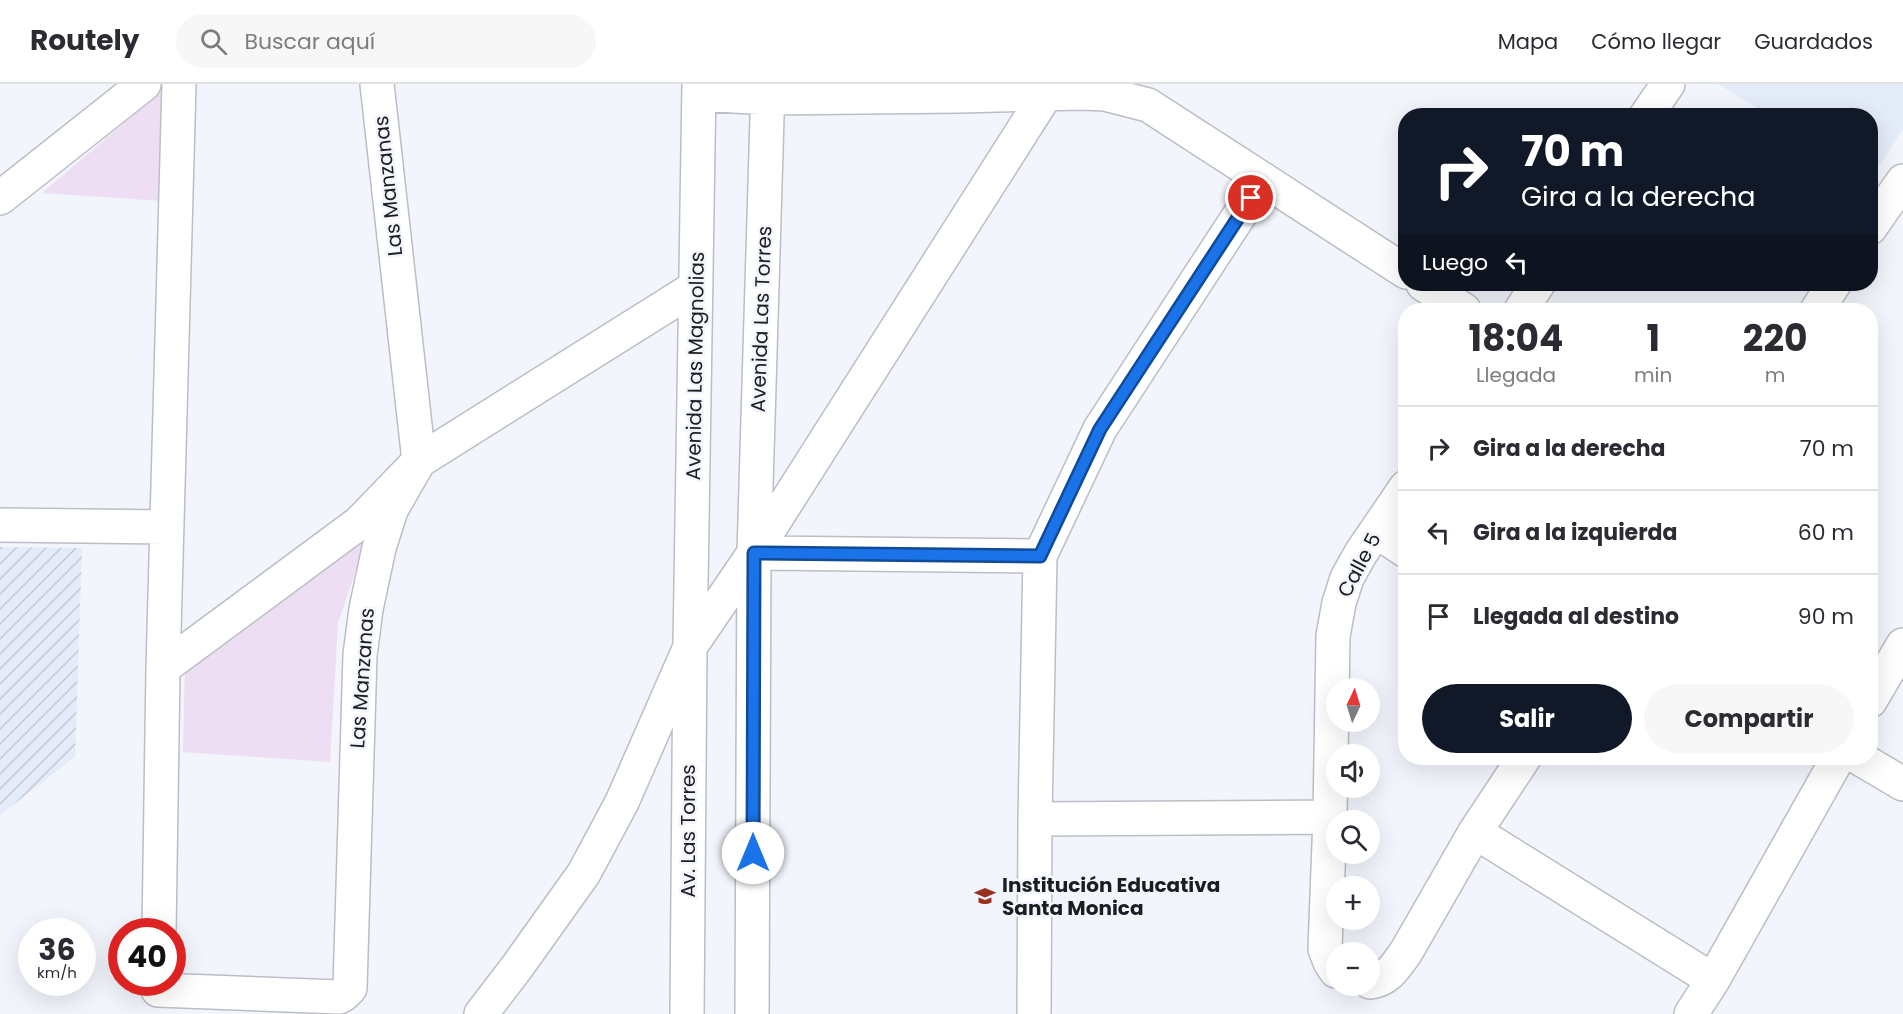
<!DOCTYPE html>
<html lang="es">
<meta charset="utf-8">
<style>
:root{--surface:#fff;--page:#f7f7f7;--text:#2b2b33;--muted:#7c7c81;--line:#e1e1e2;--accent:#111827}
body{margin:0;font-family:Poppins,sans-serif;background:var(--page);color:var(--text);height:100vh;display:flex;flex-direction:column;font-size:22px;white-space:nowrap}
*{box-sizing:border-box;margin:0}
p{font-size:20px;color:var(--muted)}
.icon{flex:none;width:33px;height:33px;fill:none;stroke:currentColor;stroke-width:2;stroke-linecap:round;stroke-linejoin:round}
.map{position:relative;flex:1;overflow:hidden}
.sheet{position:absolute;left:1398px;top:219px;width:480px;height:462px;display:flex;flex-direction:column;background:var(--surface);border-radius:24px;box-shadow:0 6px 24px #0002}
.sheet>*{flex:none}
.guide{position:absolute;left:1398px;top:24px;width:480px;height:183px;border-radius:24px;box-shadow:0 6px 24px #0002;background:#111827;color:#fff;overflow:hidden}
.needle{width:39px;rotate:4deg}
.buttons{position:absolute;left:1326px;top:594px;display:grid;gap:12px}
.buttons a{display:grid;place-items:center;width:54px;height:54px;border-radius:50%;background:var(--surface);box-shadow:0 6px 24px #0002;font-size:30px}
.speed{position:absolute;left:18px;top:834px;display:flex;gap:12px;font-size:30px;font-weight:700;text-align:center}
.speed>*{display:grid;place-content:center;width:78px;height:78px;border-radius:50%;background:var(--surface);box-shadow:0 6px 24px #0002;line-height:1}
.speed small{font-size:15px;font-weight:400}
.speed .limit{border:9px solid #d22;background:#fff;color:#111}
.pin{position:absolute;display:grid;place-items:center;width:51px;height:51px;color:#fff;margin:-26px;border:3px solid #fff;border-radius:50%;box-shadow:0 2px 6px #0007}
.me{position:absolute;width:66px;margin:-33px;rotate:0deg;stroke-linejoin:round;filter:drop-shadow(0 0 4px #0008)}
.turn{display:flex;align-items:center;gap:21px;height:126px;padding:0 24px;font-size:27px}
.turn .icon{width:78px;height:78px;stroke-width:2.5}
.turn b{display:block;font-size:42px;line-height:51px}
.then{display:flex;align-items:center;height:57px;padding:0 24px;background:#0003;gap:12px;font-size:22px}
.eta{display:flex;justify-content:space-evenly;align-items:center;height:102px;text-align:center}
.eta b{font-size:36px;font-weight:700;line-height:42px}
.action{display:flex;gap:12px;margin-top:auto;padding:12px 24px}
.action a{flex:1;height:69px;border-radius:36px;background:var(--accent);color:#fff;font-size:24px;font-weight:700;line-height:69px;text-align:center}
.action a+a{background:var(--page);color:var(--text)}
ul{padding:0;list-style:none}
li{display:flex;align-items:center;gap:18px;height:84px;padding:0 24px;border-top:2px solid var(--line)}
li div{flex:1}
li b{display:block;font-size:22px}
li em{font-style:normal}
header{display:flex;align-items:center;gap:36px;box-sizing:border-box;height:84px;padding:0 30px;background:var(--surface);border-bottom:2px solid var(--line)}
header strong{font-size:28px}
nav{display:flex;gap:33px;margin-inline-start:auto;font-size:21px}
.search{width:420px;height:54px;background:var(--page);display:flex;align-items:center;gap:15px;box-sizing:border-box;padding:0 21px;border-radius:33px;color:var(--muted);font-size:22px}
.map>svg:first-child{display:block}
.built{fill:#e4ebf9}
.industrial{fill:url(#industrial-furrows)}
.park{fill:#eddef3}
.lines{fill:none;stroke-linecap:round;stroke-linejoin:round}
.minor-casing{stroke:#bbbec5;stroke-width:36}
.minor{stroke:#fff;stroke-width:33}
.route-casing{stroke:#114b97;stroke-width:15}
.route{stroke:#1a73e8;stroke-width:10}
.labels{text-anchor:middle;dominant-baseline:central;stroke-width:5;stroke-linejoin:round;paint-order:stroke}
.street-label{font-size:20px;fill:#1c1d20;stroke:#f2f5fc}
.poi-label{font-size:20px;font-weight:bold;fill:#1c1d20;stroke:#f2f5fc;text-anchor:start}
</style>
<header>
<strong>Routely</strong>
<div class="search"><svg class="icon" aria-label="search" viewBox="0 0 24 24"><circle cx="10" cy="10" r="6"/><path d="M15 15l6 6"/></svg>Buscar aquí</div>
<nav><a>Mapa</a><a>Cómo llegar</a><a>Guardados</a></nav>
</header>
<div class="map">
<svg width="1903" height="930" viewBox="0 0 1903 930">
<defs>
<pattern id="industrial-furrows" width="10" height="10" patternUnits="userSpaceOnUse" patternTransform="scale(1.5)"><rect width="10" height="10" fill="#e4ebf9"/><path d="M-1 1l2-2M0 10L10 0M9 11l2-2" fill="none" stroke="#c3c9d5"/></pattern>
</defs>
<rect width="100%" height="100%" fill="#f2f5fc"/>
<path class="built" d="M1718 0H1903V45L1871 94 1870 32 1769 31Z"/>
<path class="industrial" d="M0 463 82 464 75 673 0 731Z"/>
<path class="park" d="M167 2 163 117 42 109Z
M368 450 338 539 330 678 183 668 185 580Z"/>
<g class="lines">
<g class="minor-casing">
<path id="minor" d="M699 10 768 14 959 12 1082 9 1105 10 1148 21 1406 188
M1646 32 1668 0
M0 114 144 0
M1870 144 1903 97
M1423 200 1464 226
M1521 226 1538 200
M1817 226 1834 200
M0 441 167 443
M1376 447 1406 467
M754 469 1040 472
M163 584 359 439 419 377 696 203
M1870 617 1903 561
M1859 674 1903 700
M1035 735 1330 733
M1475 748 1713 896
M159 848 163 584 179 0
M1336 887 1330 878 1325 865 1330 733 1333 552 1339 519 1347 494 1361 469 1406 403
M1370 898C1388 896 1396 882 1406 868L1475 748 1524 674
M158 906 339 913 344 910 350 904 360 571 366 525 379 464 391 426 419 377 377 0
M481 930 517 883 584 789 622 718 690 563 754 469 1046 10
M687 930 690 563 699 0
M752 930 754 469 768 0
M1034 930 1035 735 1040 472 1100 345 1263 95
M1691 930 1713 896 1838 674"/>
</g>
<use href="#minor" class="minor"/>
</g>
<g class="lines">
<g class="route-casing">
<path id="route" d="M753 769 754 469 1040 472 1100 345 1251 114"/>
</g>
<use href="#route" class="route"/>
</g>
<defs>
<g id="school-bare" transform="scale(1.62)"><path d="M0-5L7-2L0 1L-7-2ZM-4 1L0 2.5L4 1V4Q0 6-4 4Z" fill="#99301b" stroke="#f2f5fc" stroke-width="2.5" paint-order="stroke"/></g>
</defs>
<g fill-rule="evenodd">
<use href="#school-bare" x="985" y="812"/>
</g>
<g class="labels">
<g class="street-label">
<text transform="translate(388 102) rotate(-96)">Las Manzanas</text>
<text transform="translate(761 235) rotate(-88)">Avenida Las Torres</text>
<text transform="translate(695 282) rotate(-89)">Avenida Las Magnolias</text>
<text transform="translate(1359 481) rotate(-62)">Calle 5</text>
<text transform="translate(362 594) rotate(-86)">Las Manzanas</text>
<text transform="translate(688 747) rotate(-90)">Av. Las Torres</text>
</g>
<g class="poi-label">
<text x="1002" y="801">Institución Educativa<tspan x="1002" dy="23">Santa Monica</tspan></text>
</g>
</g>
</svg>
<div class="buttons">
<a><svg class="needle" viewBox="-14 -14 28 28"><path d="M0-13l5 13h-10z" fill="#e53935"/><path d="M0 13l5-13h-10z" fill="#7c7c81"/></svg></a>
<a><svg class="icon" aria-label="sound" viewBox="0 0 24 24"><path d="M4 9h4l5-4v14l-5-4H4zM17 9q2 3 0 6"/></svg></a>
<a><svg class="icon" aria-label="search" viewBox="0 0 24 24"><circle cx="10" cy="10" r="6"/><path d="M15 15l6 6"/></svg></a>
<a>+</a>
<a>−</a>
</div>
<div class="speed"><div>36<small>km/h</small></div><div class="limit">40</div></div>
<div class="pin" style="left:1251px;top:114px;background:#d93025"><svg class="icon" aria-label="arrive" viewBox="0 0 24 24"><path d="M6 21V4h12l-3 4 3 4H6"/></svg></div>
<svg class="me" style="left:753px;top:769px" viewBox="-20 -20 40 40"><circle r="19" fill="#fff"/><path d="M0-13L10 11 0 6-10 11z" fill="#1a73e8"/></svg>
<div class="guide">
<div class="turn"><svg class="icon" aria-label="right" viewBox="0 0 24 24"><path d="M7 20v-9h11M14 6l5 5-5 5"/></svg><div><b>70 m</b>Gira a la derecha</div></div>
<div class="then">Luego<svg class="icon" aria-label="left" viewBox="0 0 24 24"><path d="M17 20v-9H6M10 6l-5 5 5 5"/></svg></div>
</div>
<section class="sheet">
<div class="eta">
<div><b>18:04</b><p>Llegada</p></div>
<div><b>1</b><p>min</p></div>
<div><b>220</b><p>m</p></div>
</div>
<ul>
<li><svg class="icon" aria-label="right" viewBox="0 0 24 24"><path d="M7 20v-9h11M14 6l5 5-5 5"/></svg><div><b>Gira a la derecha</b></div><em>70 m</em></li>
<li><svg class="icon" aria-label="left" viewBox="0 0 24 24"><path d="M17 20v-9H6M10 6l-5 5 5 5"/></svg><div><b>Gira a la izquierda</b></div><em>60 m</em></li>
<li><svg class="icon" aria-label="arrive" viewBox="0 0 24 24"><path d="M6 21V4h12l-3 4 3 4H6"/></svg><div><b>Llegada al destino</b></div><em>90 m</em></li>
</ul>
<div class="action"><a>Salir</a><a>Compartir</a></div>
</section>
</div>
